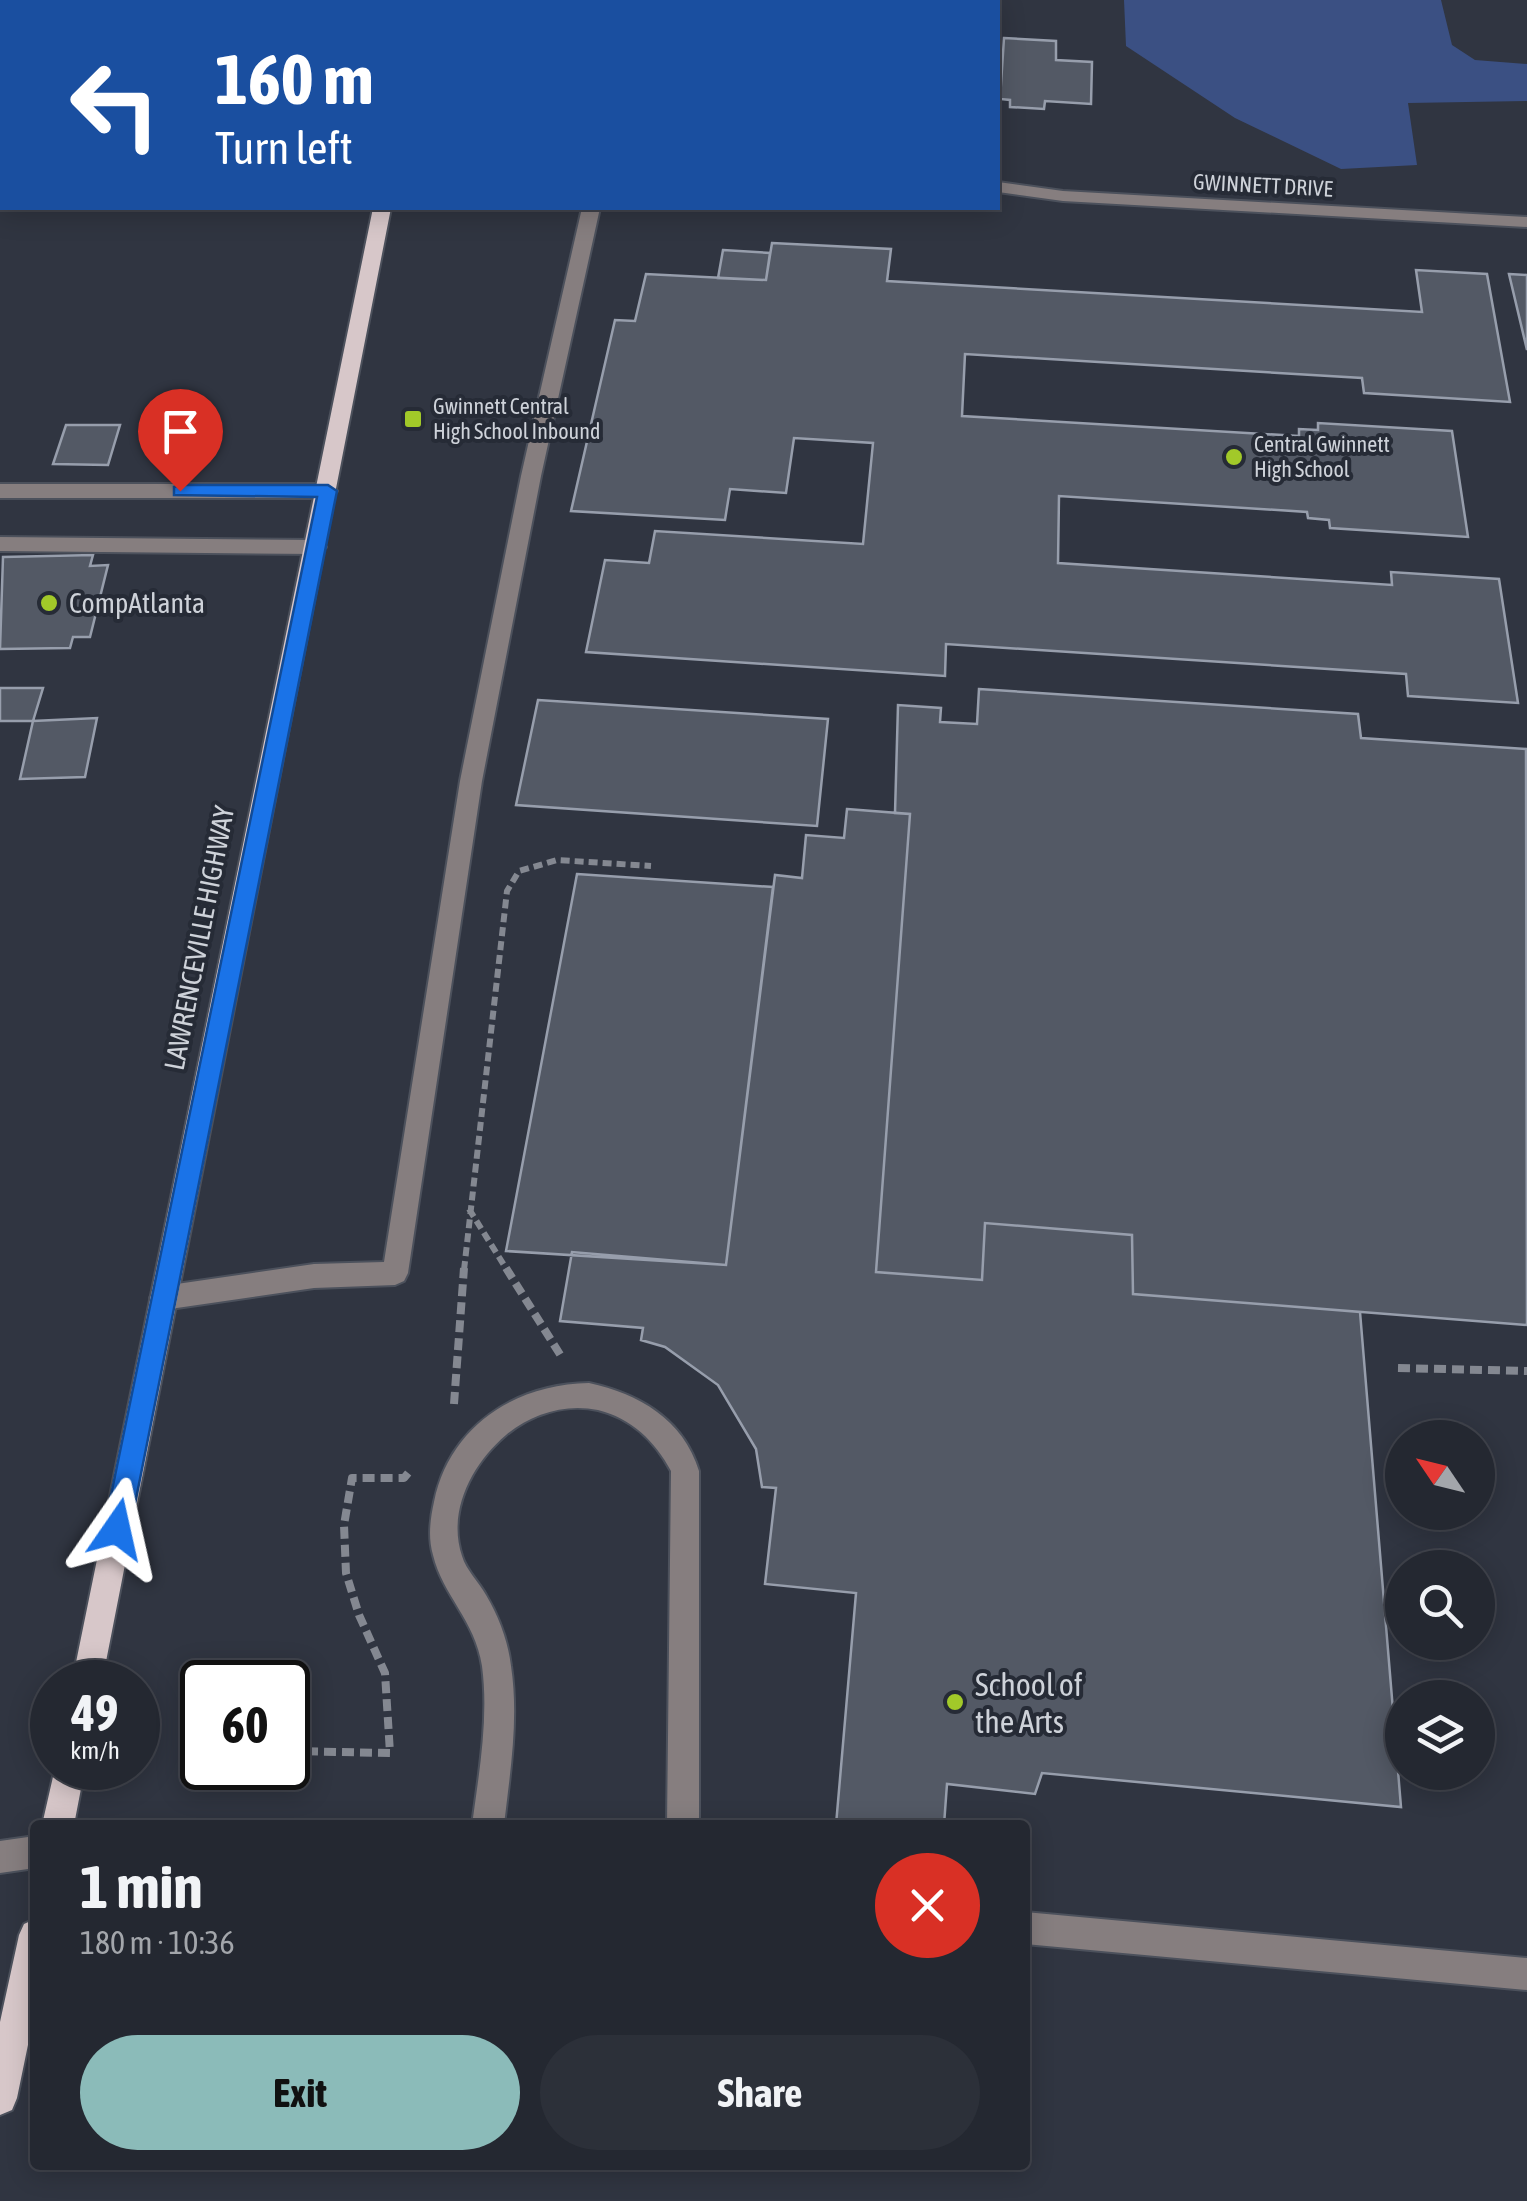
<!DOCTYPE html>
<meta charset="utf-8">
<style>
:root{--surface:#242831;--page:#2c3039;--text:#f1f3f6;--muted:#a3a6ab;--line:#41444d;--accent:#8bbbb9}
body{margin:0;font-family:"Asap Condensed",sans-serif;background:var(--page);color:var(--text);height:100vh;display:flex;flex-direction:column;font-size:38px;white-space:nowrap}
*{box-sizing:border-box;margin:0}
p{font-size:32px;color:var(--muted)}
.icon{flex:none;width:55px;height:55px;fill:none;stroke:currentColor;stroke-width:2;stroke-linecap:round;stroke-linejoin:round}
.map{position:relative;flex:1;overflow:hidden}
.panel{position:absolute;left:30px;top:1820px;width:1000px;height:350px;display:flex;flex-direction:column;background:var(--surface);border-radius:10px;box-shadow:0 5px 25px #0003,0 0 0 2px var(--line)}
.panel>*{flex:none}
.hud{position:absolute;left:0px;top:0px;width:1000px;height:210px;box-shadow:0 5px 25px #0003,0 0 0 2px var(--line);background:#1a4fa0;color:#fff;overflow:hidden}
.needle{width:65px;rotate:305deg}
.controls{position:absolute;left:1385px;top:1420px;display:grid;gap:20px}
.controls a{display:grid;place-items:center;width:110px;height:110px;border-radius:50%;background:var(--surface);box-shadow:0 5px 25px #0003,0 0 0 2px var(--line);font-size:50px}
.speed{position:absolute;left:30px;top:1660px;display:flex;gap:20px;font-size:50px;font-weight:700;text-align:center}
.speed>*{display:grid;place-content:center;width:130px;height:130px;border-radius:50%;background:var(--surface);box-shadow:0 5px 25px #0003,0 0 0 2px var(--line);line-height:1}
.speed small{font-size:25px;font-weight:400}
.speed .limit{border:5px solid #111;border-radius:15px;background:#fff;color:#111}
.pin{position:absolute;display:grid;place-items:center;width:85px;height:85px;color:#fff;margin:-102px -42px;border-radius:50% 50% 50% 0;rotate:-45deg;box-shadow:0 0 10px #0007}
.pin .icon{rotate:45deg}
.me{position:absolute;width:110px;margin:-55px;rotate:11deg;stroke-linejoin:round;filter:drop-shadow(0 0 8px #0008)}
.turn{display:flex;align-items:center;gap:35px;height:210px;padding:0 50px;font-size:45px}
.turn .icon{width:130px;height:130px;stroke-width:2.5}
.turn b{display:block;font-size:70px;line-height:85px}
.round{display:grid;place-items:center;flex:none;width:105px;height:105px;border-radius:52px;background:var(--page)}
.summary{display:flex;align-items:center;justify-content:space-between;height:170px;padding:0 50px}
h1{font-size:60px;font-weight:700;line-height:75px}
.button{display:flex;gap:20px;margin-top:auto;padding:20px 50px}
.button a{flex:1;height:115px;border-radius:60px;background:var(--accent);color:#111;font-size:40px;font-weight:700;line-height:115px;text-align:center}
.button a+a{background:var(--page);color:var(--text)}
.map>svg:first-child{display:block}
.green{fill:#3b5083}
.building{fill:#535965;stroke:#979eac;stroke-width:2.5}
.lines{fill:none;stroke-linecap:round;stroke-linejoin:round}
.minor-casing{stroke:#4c515c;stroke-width:4}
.major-casing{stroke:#4c515c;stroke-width:4}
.path-far1{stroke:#848891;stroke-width:6;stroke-dasharray:9 5;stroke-linecap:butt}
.path{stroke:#848891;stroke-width:8;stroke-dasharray:12 6;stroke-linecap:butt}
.minor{fill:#867e7f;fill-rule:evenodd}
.major{fill:#d7c7c9;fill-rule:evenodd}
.route{fill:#1a73e8;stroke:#114b97;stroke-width:2.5}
.poi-dot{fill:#a2c929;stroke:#262b36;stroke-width:4}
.labels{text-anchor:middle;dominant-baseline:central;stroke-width:8;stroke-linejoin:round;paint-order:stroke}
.far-street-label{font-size:22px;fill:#ced2d9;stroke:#262b36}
.far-poi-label{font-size:22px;fill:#ced2d9;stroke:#262b36;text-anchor:start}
.poi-label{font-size:28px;fill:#ced2d9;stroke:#262b36;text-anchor:start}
.street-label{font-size:28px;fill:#ced2d9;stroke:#262b36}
.near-poi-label{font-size:32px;fill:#ced2d9;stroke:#262b36;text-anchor:start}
</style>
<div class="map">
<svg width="1527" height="2201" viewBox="0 0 1527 2201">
<rect width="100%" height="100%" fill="#303541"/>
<path class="green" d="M1124 0H1441L1452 45 1475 60 1527 64V101L1408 103 1417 165 1341 169 1235 118 1126 46Z"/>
<path class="building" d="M512 0H630V2H512Z
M1004 38 1056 41V60L1092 62 1091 104 1045 101 1044 109 1010 107V100L1000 99Z
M772 243 891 249 887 281 1422 312 1416 270 1487 274 1510 402 1364 393 1362 378 965 354 962 416 1299 436V429L1318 430V423L1452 431 1468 537 1330 528 1329 520 1308 518 1307 512 1059 496 1058 563 1392 585 1391 572 1499 579 1518 703 1408 696 1406 674 946 644 945 676 586 652 605 560 649 563 655 531 863 544 873 443 794 438 786 493 730 489 725 520 571 511 615 320 635 321 646 274 766 280Z
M723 250 770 253 766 280 718 278Z
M1509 274 1527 275V350Z
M66 425H120L108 465 53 464Z
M93 555 90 566 108 565 90 637H73L70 648 0 649 3 557Z
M0 688H43L33 721H0Z
M979 689 1358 714 1361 738 1526 749 1527 1325 1133 1294 1132 1235 985 1223 982 1280 876 1272 910 814 895 813 898 705 941 708 940 722 977 724Z
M538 700 828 719 817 826 516 805Z
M97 718 85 777 20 779 33 721Z
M847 809 910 814 876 1272 982 1280 985 1223 1132 1235 1133 1294 1360 1312 1401 1807 1042 1773 1035 1794 947 1784 944 1825H836L856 1593 765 1584 776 1488 762 1487 756 1449 718 1385 665 1347 641 1340 643 1328 560 1321 572 1252 726 1265 775 875 802 878 806 835 844 838Z
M577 874 773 887 726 1265 506 1251Z"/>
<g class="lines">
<g class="minor-casing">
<path id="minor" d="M2 103V113L0 114V104Z
M998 182 1063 191 1527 217V227L1063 201 998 192Z
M582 208H600L541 476 482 781 408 1273 404 1281 395 1285 314 1288 163 1310 154 1306 150 1298 154 1290 163 1286 314 1264 384 1262 460 781 521 476Z
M0 484H327L337 491 327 498H0Z
M0 537 316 540 326 547 316 554 0 551Z
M589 1383C639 1394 683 1419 699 1471V1825H667L671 1471C655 1441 631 1418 598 1410 565 1403 531 1414 506 1435 472 1464 447 1511 462 1556 466 1570 479 1582 486 1595 499 1617 508 1641 511 1666 519 1719 510 1773 504 1825H472C479 1773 489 1718 482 1666 475 1620 443 1596 433 1555 428 1538 430 1520 434 1502 449 1427 515 1384 589 1383Z
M35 1836V1868L0 1873V1841Z
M1025 1912 1527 1958V1990L1025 1944Z"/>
</g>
<g class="major-casing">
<path id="major" d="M387 0H403V2H388Z
M373 208H391L102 1682H72Z
M55 1768H85L74 1825H42Z
M35 1919V2011L17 2098 12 2110 0 2115V2022L19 1935 24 1924Z"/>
</g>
<path class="path-far1" d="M469 1209 507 1270
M464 1270 507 891 519 871 557 860 651 866"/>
<path class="path" d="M506 1268 561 1356
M1398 1368 1527 1371
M454 1404 464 1268
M288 1751 390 1753 385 1673 359 1615 346 1573 344 1525 352 1478H404L409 1472"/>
<use href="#minor" class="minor"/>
<use href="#major" class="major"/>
</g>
<path class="route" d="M180 485H328L337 491 130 1529 126 1538 117 1541 108 1538 104 1529 317 497 174 495V487Z"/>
<g class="poi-dot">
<rect x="403" y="409" width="20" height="20" rx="5"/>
<circle cx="1234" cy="457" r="10"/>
<circle cx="49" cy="603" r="10"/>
<circle cx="955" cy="1702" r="10"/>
</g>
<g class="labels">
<g class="far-street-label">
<text transform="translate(1263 185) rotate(3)">GWINNETT DRIVE</text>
</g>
<g class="far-poi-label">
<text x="433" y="406">Gwinnett Central<tspan x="433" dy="25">High School Inbound</tspan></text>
<text x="1254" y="444">Central Gwinnett<tspan x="1254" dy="25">High School</tspan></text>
</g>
<g class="poi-label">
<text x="69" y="603">CompAtlanta</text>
</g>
<g class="street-label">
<text transform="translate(199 938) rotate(-79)">LAWRENCEVILLE HIGHWAY</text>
</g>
<g class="near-poi-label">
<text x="975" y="1684">School of<tspan x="975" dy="37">the Arts</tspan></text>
</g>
</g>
</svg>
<div class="controls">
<a><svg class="needle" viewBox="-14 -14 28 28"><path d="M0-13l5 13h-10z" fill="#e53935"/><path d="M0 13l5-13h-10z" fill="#a3a6ab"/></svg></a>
<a><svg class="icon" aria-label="search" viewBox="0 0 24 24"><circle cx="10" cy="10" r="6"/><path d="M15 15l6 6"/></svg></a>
<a><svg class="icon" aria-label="layers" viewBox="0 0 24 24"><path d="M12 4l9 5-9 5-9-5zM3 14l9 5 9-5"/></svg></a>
</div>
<div class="speed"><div>49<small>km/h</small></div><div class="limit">60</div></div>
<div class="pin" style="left:180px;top:491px;background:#d93025"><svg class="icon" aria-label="arrive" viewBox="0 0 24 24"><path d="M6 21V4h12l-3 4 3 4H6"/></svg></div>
<svg class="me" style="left:117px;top:1529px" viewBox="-20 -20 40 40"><path d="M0-17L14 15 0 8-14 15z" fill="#1a73e8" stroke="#fff" stroke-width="4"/></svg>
<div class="hud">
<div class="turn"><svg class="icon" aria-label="left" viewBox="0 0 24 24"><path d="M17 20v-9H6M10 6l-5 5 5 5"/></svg><div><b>160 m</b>Turn left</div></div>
</div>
<section class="panel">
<div class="summary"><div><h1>1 min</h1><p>180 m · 10:36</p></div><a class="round" style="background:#d93025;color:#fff"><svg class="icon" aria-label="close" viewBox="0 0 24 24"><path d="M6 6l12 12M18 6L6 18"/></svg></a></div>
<div class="button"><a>Exit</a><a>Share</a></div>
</section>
</div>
